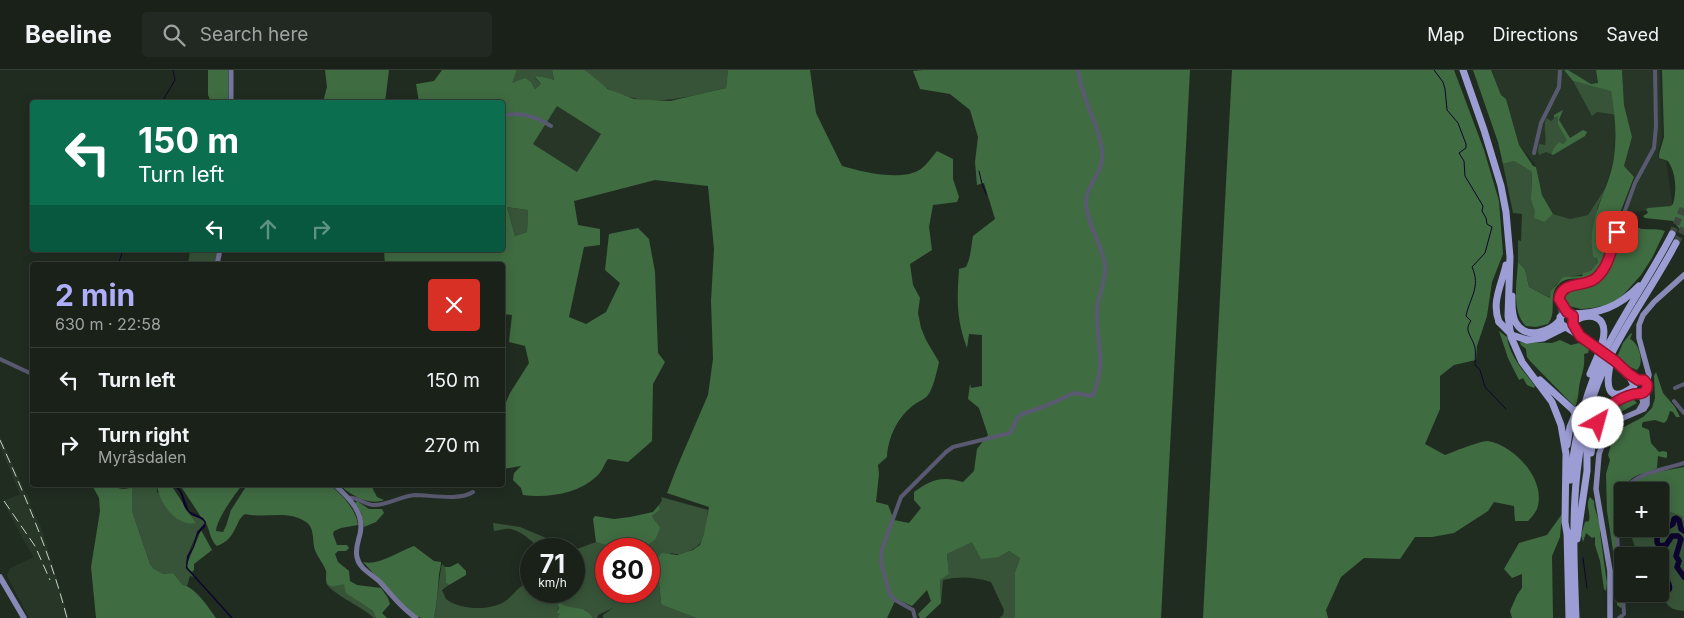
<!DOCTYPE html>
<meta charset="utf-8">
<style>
:root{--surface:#192119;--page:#222922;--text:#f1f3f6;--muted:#9fa3a2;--line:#373e38;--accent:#afaefa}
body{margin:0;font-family:Inter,sans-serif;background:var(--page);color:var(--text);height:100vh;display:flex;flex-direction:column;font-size:19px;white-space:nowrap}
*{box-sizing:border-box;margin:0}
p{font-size:16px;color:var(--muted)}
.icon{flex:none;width:28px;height:28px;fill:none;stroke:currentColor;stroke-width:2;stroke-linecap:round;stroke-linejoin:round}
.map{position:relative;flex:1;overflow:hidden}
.side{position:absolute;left:30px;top:192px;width:475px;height:225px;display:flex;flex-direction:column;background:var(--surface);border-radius:5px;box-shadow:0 2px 12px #0003,0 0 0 1px var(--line)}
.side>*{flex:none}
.banner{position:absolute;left:30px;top:30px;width:475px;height:152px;border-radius:5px;box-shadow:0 2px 12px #0003,0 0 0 1px var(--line);background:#0b6e4f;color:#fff;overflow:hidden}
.controls{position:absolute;left:1614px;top:412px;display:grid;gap:10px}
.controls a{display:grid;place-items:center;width:55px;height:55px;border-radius:5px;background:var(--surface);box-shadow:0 2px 12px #0003,0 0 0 1px var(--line);font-size:25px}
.speed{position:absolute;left:520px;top:468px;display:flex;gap:10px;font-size:25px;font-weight:700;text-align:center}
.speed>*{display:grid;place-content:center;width:65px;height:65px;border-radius:50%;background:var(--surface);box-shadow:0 2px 12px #0003,0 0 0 1px var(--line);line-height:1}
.speed small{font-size:12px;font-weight:400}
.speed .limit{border:8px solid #d22;background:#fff;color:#111}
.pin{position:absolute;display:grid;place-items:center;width:42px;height:42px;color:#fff;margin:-21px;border-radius:10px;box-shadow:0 2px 8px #0006}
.me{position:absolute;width:55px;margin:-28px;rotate:38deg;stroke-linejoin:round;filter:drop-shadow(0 0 4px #0008)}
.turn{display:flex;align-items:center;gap:18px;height:105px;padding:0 25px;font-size:22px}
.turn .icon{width:65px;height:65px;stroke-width:2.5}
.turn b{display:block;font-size:35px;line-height:42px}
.lanes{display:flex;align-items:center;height:48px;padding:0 25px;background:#0003;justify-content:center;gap:25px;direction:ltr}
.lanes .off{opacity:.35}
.round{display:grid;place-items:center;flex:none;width:52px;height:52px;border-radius:5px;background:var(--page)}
.head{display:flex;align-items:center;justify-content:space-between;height:85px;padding:0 25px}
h1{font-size:30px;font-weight:700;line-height:38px;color:var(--accent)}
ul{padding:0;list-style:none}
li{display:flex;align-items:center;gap:15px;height:65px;padding:0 25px;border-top:1px solid var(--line)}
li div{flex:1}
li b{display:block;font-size:19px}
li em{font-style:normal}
header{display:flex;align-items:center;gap:30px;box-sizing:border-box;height:70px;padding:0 25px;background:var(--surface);border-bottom:1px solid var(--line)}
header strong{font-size:24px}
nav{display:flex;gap:28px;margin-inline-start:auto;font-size:18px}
.search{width:350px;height:45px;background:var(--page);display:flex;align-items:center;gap:12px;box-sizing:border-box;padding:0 18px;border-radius:5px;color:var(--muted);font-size:19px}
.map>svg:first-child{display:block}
.built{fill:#273627}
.green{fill:#375438}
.forest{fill:#406c42;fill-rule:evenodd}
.water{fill:#0d042f}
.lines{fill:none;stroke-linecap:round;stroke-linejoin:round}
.stream{stroke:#0d042f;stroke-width:1}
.river{stroke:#0d042f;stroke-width:5.5}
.highway-tunnel{stroke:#3e483e;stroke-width:7;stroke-dasharray:7 3.5;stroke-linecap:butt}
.street{stroke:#595a71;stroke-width:4}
.secondary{stroke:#757599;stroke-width:5}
.primary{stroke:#8a8ab9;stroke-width:5.5}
.highway{stroke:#9d9dd5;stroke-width:7}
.rail{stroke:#cad2ca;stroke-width:1;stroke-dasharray:10 5;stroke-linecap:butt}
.highway-bridge{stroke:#9d9dd5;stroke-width:7}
.route-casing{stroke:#92132f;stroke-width:12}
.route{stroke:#e11d48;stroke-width:9}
</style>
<header>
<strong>Beeline</strong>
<div class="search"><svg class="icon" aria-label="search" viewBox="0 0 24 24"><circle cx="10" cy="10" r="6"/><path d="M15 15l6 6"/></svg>Search here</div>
<nav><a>Map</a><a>Directions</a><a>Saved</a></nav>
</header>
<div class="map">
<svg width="1684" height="548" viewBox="0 0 1684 548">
<rect width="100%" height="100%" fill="#212c21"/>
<path class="built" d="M1491 0H1564L1573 11 1592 45 1597 42 1616 45 1614 87 1606 117 1588 145 1570 149 1553 144 1542 125 1535 94 1519 75 1506 29 1501 25Z
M1568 0H1596L1598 13 1591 14Z
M1622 0H1660L1662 67 1658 83V88L1666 91 1673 138 1627 143 1634 108 1624 96 1632 67 1624 35Z
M557 36 601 64 577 102 533 74Z
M0 366 26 424H28L31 436 42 460 69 548H29L7 506 10 498 34 487 25 473 3 431 20 424 0 377Z"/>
<path class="green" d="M517 0H552L554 11 538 6 535 8 541 14 535 19 531 12 511 14Z
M585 0H728L726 18C686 27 648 40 609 19 600 15 592 6 585 0Z
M1573 11 1611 20 1616 45 1597 42 1592 46Z
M1558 45V55L1568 70 1563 74 1554 78 1551 84 1546 82 1539 85 1538 80 1539 74 1545 75C1547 65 1543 60 1546 48L1551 51Z
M1514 91 1532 102C1531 125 1529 133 1545 152L1553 144 1570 149 1588 145 1606 117 1597 139 1598 192C1583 214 1566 199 1554 217 1552 219 1552 225 1551 228L1529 217 1525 199 1518 192V170L1521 171 1522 144 1513 143 1503 94Z
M507 137 528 140 527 162 515 166Z
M190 180H219L216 195H188Z
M131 415H157V422L196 453 191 445 204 450V456C196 463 185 487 186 498L231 548 194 507 190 506 187 516 183 515 173 503 163 504 153 498 150 494 132 441Z
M661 427 708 440C705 459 707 475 687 482 681 484 677 485 671 483L655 504 659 512 661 533 697 548H603V545L613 538 598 545 597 548H593C587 536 578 541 567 538 565 537 562 536 559 536L556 543 561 544 558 548H434C438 530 438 512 442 494L445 497 446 513 449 515 442 520 446 529C460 540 488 541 504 532 512 527 517 518 525 514L531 515V521H574V517L580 513 577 487H574V480L596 472 617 479H606V521H649V479H643L655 470 656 452 652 446 660 440 659 435 662 430Z
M1664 440 1682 446 1684 453V541C1676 540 1669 539 1665 531L1657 530 1653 524H1660V486H1638L1630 462 1631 459H1660V441Z
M493 453 520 457 558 473 561 476C537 487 533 466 514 460 508 457 501 460 494 461Z
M972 471 999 487 1009 481 1020 488 1015 502V548H999L1003 545 1004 540 991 512C975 507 959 506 943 510L941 533 940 510 949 504 947 484Z
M326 512 332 516 339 514 344 515 358 531 373 541 376 548H374C363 537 328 522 326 512Z"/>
<path class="forest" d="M208 0H228V32H211L208 25Z
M325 0H389L385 32H323L327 17Z
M442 0H517L512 13 525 8 531 12 535 19 541 14 535 7 538 6 554 10 552 0H585L608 19 634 29 670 31 726 18 728 0H810L816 43 842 96C863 102 902 112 921 99 927 94 932 87 937 81L953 89V109L959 127 957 132 933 135 929 157 932 180 910 194 913 215 920 228 918 243 921 258 926 270 939 292C937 301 933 319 928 325 925 329 919 331 915 334 898 346 888 367 887 387L878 395 879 404 876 432 888 435 894 450 909 453 921 438 914 430V422C932 409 942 406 963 412L974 401 977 379 988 365 979 338 968 329 970 314 971 318 982 316V265L969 264 967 278C956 248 957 230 959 199L966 197C971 187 971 177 973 166L995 149 984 113 977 115 975 92 978 67 970 40 950 24 920 19 913 1 923 0H1190L1161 548H1015V502L1020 488 1009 481 999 487 981 489 972 472 947 484 949 504 940 510 941 533 925 548H920L918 544 931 531 927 520 912 536 896 529 887 548H697L663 535 661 533 659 512 653 500 658 487 662 483 677 485 693 480 700 475 704 464 709 437 667 423 677 397 708 325 713 289 711 231 714 179 708 116 655 110 574 131 578 155 600 159V175L584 177 569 247 586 254 606 242 620 213 605 200 609 164 638 158 649 169 655 202 658 283 665 292 653 314 652 371 628 392 608 389C604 394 602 402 597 406 578 424 548 428 523 425L521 418 513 410 514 403 521 396 503 399V339L510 323 529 293 525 276 509 272 512 245 503 244 502 195H385L384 180H502V32H419L416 14 434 11ZM557 36 601 64 577 102 533 74ZM507 137 528 140 527 162 515 166Z
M1232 0H1454L1484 80 1499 131 1503 184 1492 212 1487 246 1477 276 1476 290 1454 295 1440 306V339L1425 374 1445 385C1452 382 1483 370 1488 371 1515 376 1547 410 1537 439 1535 443 1531 448 1528 451H1515L1514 436 1494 432 1488 441 1454 463 1432 467H1415L1400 489 1364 488 1341 507 1326 540 1328 548H1203Z
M1473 0H1491L1501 25 1506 29 1519 75 1533 96 1536 97 1542 125 1553 144 1545 152 1534 148 1535 141 1531 129 1532 102 1514 91 1503 94 1498 72Z
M1564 0H1568L1591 14 1598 13 1596 0H1622L1624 35 1632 67 1624 96 1634 107 1598 200C1586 215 1570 203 1559 214 1547 225 1558 241 1548 254L1536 257 1526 256C1511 242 1517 211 1518 192L1525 199 1529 217 1550 228 1551 221 1563 207 1582 206 1583 203C1591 202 1593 198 1598 192L1597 187 1594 188C1584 151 1609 123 1614 87 1617 65 1615 43 1611 21L1573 11Z
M1662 0H1684V164L1673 151 1645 148 1643 146 1648 143 1646 139 1648 138 1671 136 1673 134C1677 120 1676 103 1668 91L1659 88V84L1664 67Z
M1563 40 1559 50 1570 68 1583 60 1587 62 1585 66 1553 85 1551 84 1554 78 1559 72 1563 74 1567 70 1558 55V46L1554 48V45Z
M1626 146H1628C1637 166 1650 156 1665 161L1652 188 1641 205 1616 233 1592 238 1581 239 1565 235 1563 231 1565 223C1573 217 1582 220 1591 216 1610 208 1620 165 1626 146Z
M1499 261 1507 267C1510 287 1523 300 1535 316L1534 318 1527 315 1523 308 1519 310 1508 288Z
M1631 263 1632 264 1630 269C1639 273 1645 293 1637 300 1631 298 1621 292 1617 287L1623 273Z
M1560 270 1571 275 1579 273 1589 279 1588 283 1584 284C1585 295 1583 301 1580 312 1578 320 1579 329 1575 337L1531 292 1527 287 1526 279 1521 275 1520 272 1552 273Z
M1656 302 1663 323 1675 337 1680 347H1676L1673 342 1670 341 1667 350 1664 353 1655 350 1643 352 1642 354V357L1649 360 1651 373 1659 382 1663 381 1667 382V387L1666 388 1658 386 1657 398C1648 403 1637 403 1629 411 1607 432 1619 507 1623 536L1621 538 1617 535 1618 513 1607 441 1606 404 1610 390 1608 385 1612 371 1622 358 1643 347 1652 338 1655 328 1654 306Z
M1628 328 1631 330H1634L1637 333 1621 342 1615 348 1612 347C1611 356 1608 362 1598 365L1601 354 1602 356 1606 354V352L1604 353 1602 352 1604 350 1609 349 1608 343Z
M1684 397V453L1682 446 1664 440 1660 441V421H1626C1638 403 1664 401 1684 397Z
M92 415C98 415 104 414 109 415 118 416 120 422 132 417V441L150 494 153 498 163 504 173 503 183 515C195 517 209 538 216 548H96L91 497 100 441 99 428Z
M157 415H171L196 453C176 457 159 433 157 415Z
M180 415H242C234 426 217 448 216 461L223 462 226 456 231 440 247 415H330C342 425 356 439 358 455L341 458 334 461 333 464 337 475H347L349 478 346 481H338L335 484 338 492 349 501 350 511 357 515 381 518 388 528 390 534 382 543 387 548H376L373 541 346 523 344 515C339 514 333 518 329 515 324 512 327 506 326 501 324 494 318 488 315 480 312 471 315 458 306 452 287 439 266 449 245 444 235 450 237 469 217 476 208 468 210 453 201 447Z
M340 415H371L377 427 384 430C369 436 350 425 340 415Z
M1590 427 1594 431C1594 442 1602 453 1600 463L1607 513 1606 521 1604 519 1600 491 1595 475V467L1592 468 1586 463 1583 472 1581 465 1585 452 1589 451C1591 443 1585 435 1590 427Z
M357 431 369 439H382L384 443 376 452 364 457 361 443 355 433Z
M659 435 660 440 652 446 660 458 655 470 643 479H617L596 472 593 449 595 446 614 449 630 447 653 442Z
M1562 444 1560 467 1552 486 1553 548H1512L1510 541 1517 525 1522 518V504L1512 508 1504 499 1519 473 1547 465Z
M201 460 212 480 194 494V500L192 502 188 499 187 494Z
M414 476 434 491 441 492C441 496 440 499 439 504 438 519 437 533 434 548 430 548 426 548 422 548 407 545 376 505 363 492 379 496 399 481 414 476Z
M458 493 466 501V505L449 515 446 513 445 497H450Z
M560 533C570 541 586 534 593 548H558L560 544 556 543 559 538 558 534Z"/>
<path class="water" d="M172 415H176L182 422 189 441 203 448 206 452 205 457 198 464 194 477 189 486 187 497 233 548H231L186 498 187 486 193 477 197 462 205 453C201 446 193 448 188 442 179 432 186 423 172 415Z
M1662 491 1664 496 1663 500 1666 507 1669 508C1672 514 1675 520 1668 524L1660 523V492Z"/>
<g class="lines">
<path class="stream" d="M1434 0 1443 12 1445 19 1447 40 1458 53 1466 74V78L1459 83 1464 91 1465 106 1483 136 1482 141 1486 148 1487 154 1492 157 1485 183 1472 197C1481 217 1470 227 1466 246L1471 251C1463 261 1473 267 1475 278 1476 283 1475 290 1475 295L1480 300 1485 317 1506 339
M162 32 175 10 173 0
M979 101 982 114 986 124
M118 195 122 183 125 180
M1583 488 1587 518"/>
<path class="river" d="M1660 443 1664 444 1666 447 1664 456 1665 459 1673 454 1674 449 1676 448 1679 450 1681 459 1684 461
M1657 459V472L1659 476 1666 475 1672 466H1678L1681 469 1676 486 1679 491 1677 497 1684 507"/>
<path class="highway-tunnel" d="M1672 164 1684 136
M1676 173 1684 158"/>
<path class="street" d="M502 45C523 43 533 45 551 56
M1534 83 1541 53 1559 17 1560 0
M1561 245 1559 229 1562 221 1570 216 1592 211 1604 198 1635 113 1654 78 1656 56 1655 0
M0 289 32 304
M1675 318 1684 314
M1674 331 1684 343
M1623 421C1636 402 1663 400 1684 393
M1622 424C1613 452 1619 492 1622 521
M347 428C357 426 363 434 373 435 387 436 400 426 415 425 431 425 459 431 473 422
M915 548 913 540 895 530 890 525 881 492 882 479 901 427 946 382 953 377 1010 363 1018 347 1022 344 1043 337 1074 323 1093 326C1097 313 1101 302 1100 289 1100 272 1096 256 1097 239 1098 225 1107 209 1105 195 1102 174 1087 155 1086 133 1085 116 1105 102 1102 80 1098 52 1081 28 1078 0
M1619 548 1624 544 1623 524"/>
<path class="secondary" d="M231 32V0
M217 195 220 180
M335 415C349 428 365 443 360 464 358 472 355 479 357 487 359 499 372 504 380 512 393 526 399 536 416 548"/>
<path class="primary" d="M1641 324 1634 320 1635 313 1641 310 1647 314
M1639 340 1643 333 1641 324
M0 507 24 548
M1610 548V501L1596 419 1599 384 1605 368 1614 356 1623 348 1644 339 1647 334V314L1649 305 1639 268V255L1643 245 1654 232 1684 205"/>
<path class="highway" d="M1463 0 1484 60 1501 116 1506 142 1510 187 1508 246 1511 267 1522 292 1552 332 1561 355 1566 384 1565 452 1567 464
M1512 226C1512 234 1511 245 1516 253 1526 270 1550 262 1560 250
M1565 243 1573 246V254L1580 266 1561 254 1560 247Z
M1571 244C1599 244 1619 237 1639 216
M1574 251C1581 247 1589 244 1597 248 1614 257 1595 291 1590 304
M1499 252C1491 232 1502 214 1506 195
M1527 270 1543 268 1565 257
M1611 291C1606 312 1605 337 1633 317
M1627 302 1634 315
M1540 310 1573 340
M1567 375 1570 357 1577 340
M1591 383C1596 350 1603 333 1637 323
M1570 410C1575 364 1586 319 1607 277 1627 238 1652 203 1672 164
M1567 461 1569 548
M1577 469 1587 401V371
M1576 548C1573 465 1568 379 1603 301 1623 256 1653 217 1676 173"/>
<path class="rail" d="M0 370C26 428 51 486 67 548
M4 431 35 476 50 510"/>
<path class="highway-bridge" d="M1499 252 1512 265 1527 270
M1580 266 1615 291 1627 302
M1573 340 1582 354 1587 371"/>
</g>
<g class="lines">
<g class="route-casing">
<path id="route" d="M1598 353C1604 338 1618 328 1634 324 1638 323 1642 325 1645 321 1648 319 1647 317 1647 314L1644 310H1638L1629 304 1615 291 1580 266 1573 254V246L1567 242 1559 229C1562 210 1585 218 1596 208 1609 197 1612 177 1617 162"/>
</g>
<use href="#route" class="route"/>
</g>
</svg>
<div class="controls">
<a>+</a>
<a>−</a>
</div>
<div class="speed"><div>71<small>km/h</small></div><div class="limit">80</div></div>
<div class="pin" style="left:1617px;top:162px;background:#d93025"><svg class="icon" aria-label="arrive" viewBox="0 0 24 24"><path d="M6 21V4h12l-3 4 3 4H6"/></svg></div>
<svg class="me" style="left:1598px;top:353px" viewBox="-20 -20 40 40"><circle r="19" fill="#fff"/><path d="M0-13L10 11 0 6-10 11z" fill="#e11d48"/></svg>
<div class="banner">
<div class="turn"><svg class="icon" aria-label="left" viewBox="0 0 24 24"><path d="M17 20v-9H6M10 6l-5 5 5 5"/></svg><div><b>150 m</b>Turn left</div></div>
<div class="lanes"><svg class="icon" aria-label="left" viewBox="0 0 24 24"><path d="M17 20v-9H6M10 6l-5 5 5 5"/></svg><svg class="icon off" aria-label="ahead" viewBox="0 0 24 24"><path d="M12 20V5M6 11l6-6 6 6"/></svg><svg class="icon off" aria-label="right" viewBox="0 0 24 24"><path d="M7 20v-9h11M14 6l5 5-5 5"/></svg></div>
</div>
<section class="side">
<div class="head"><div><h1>2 min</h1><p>630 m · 22:58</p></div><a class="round" style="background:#d93025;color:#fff"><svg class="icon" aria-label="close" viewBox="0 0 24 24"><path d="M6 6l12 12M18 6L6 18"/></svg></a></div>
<ul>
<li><svg class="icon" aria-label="left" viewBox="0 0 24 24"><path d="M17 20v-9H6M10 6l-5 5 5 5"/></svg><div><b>Turn left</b></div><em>150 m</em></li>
<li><svg class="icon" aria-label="right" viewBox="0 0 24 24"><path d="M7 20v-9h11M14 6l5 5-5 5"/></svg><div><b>Turn right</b><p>Myråsdalen</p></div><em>270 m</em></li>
</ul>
</section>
</div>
